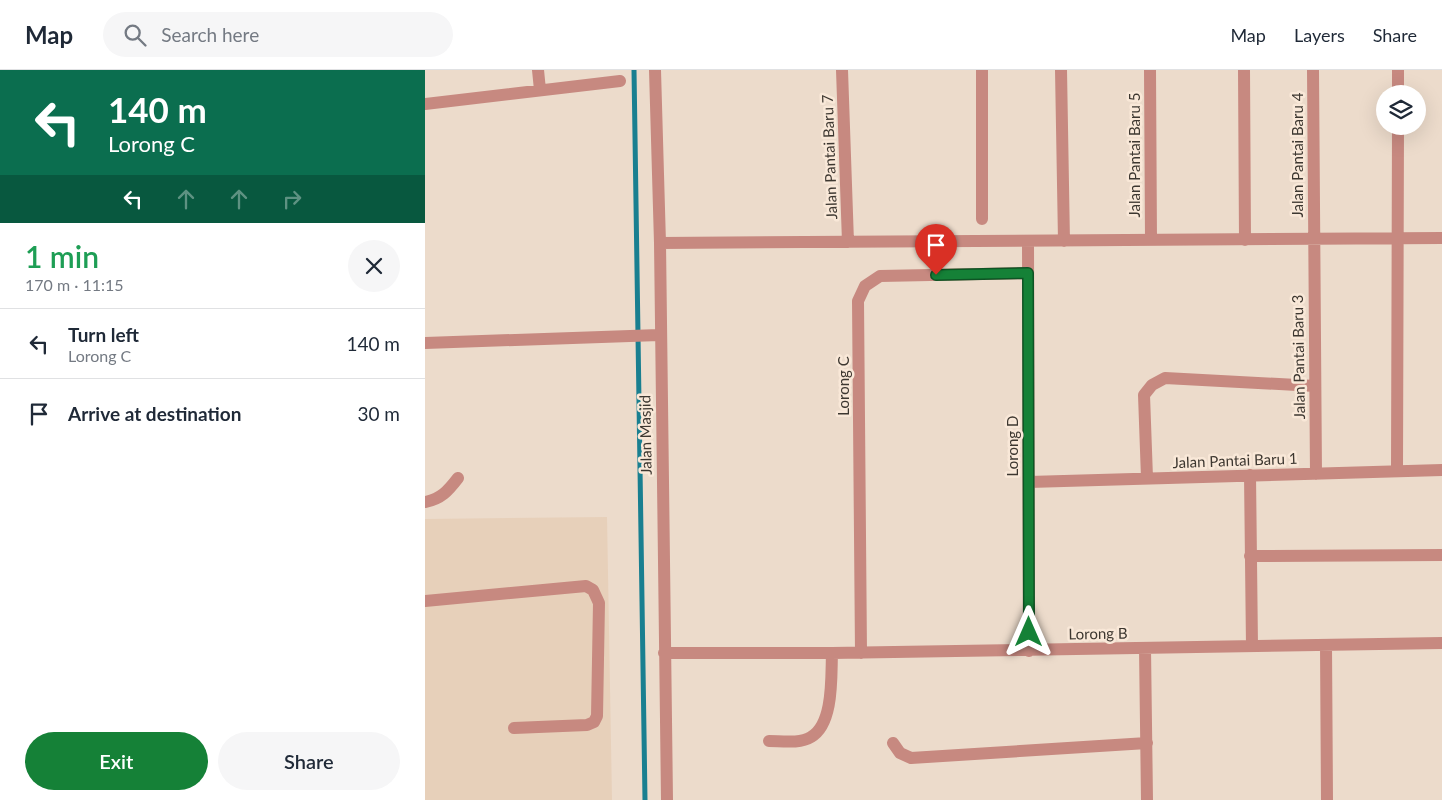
<!DOCTYPE html>
<meta charset="utf-8">
<style>
:root{--surface:#fff;--page:#f6f6f7;--text:#1f2937;--muted:#747a83;--line:#e0e1e3;--accent:#158137}
body{margin:0;font-family:Lato,sans-serif;background:var(--page);color:var(--text);height:100vh;display:flex;flex-direction:column;font-size:19px;white-space:nowrap}
*{box-sizing:border-box;margin:0}
p{font-size:16px;color:var(--muted)}
.icon{flex:none;width:28px;height:28px;fill:none;stroke:currentColor;stroke-width:2;stroke-linecap:round;stroke-linejoin:round}
.map{position:relative;flex:1;overflow:hidden}
.details{display:flex;flex-direction:column;background:var(--surface);width:425px}
.details>*{flex:none}
.banner{background:#0b6e4f;color:#fff;overflow:hidden}
.controls{position:absolute;left:951px;top:15px;display:grid;gap:10px}
.controls a{display:grid;place-items:center;width:50px;height:50px;border-radius:50%;background:var(--surface);box-shadow:0 5px 20px #0002;font-size:25px}
.pin{position:absolute;display:grid;place-items:center;width:42px;height:42px;color:#fff;margin:-51px -21px;border-radius:50% 50% 50% 0;rotate:-45deg;box-shadow:0 0 5px #0007}
.pin .icon{rotate:45deg}
.me{position:absolute;width:55px;margin:-28px;rotate:0deg;stroke-linejoin:round;filter:drop-shadow(0 0 4px #0008)}
.turn{display:flex;align-items:center;gap:18px;height:105px;padding:0 25px;font-size:22px}
.turn .icon{width:65px;height:65px;stroke-width:2.5}
.turn b{display:block;font-size:35px;line-height:42px}
.lanes{display:flex;align-items:center;height:48px;padding:0 25px;background:#0003;justify-content:center;gap:25px;direction:ltr}
.lanes .off{opacity:.35}
.round{display:grid;place-items:center;flex:none;width:52px;height:52px;border-radius:26px;background:var(--page)}
.headline{display:flex;align-items:center;justify-content:space-between;height:85px;padding:0 25px}
h1{font-size:30px;font-weight:600;line-height:38px;color:#1e9e55}
.action{display:flex;gap:10px;margin-top:auto;padding:10px 25px}
.action a{flex:1;height:58px;border-radius:30px;background:var(--accent);color:#fff;font-size:20px;font-weight:600;line-height:58px;text-align:center}
.action a+a{background:var(--page);color:var(--text)}
ul{padding:0;list-style:none}
li{display:flex;align-items:center;gap:15px;height:70px;padding:0 25px;border-top:1px solid var(--line)}
li div{flex:1}
li b{display:block;font-size:19px}
li em{font-style:normal}
header{display:flex;align-items:center;gap:30px;box-sizing:border-box;height:70px;padding:0 25px;background:var(--surface);border-bottom:1px solid var(--line)}
header strong{font-size:24px}
nav{display:flex;gap:28px;margin-inline-start:auto;font-size:18px}
.search{width:350px;height:45px;background:var(--page);display:flex;align-items:center;gap:12px;box-sizing:border-box;padding:0 18px;border-radius:28px;color:var(--muted);font-size:19px}
main{display:flex;flex:1;min-height:0}
.map>svg:first-child{display:block}
.built{fill:#e7d0ba}
.lines{fill:none;stroke-linecap:round;stroke-linejoin:round}
.stream{stroke:#197f90;stroke-width:5}
.minor{stroke:#c78980;stroke-width:12}
.route-casing{stroke:#0e5424;stroke-width:12}
.route{stroke:#158137;stroke-width:9}
.labels{text-anchor:middle;dominant-baseline:central;stroke-width:5;stroke-linejoin:round;paint-order:stroke}
.street-label{font-size:15px;fill:#3d3730;stroke:#f9e8d8}
</style>
<header>
<strong>Map</strong>
<div class="search"><svg class="icon" aria-label="search" viewBox="0 0 24 24"><circle cx="10" cy="10" r="6"/><path d="M15 15l6 6"/></svg>Search here</div>
<nav><a>Map</a><a>Layers</a><a>Share</a></nav>
</header>
<main>
<section class="details">
<div class="banner">
<div class="turn"><svg class="icon" aria-label="left" viewBox="0 0 24 24"><path d="M17 20v-9H6M10 6l-5 5 5 5"/></svg><div><b>140 m</b>Lorong C</div></div>
<div class="lanes"><svg class="icon" aria-label="left" viewBox="0 0 24 24"><path d="M17 20v-9H6M10 6l-5 5 5 5"/></svg><svg class="icon off" aria-label="ahead" viewBox="0 0 24 24"><path d="M12 20V5M6 11l6-6 6 6"/></svg><svg class="icon off" aria-label="ahead" viewBox="0 0 24 24"><path d="M12 20V5M6 11l6-6 6 6"/></svg><svg class="icon off" aria-label="right" viewBox="0 0 24 24"><path d="M7 20v-9h11M14 6l5 5-5 5"/></svg></div>
</div>
<div class="headline"><div><h1>1 min</h1><p>170 m · 11:15</p></div><a class="round"><svg class="icon" aria-label="close" viewBox="0 0 24 24"><path d="M6 6l12 12M18 6L6 18"/></svg></a></div>
<ul>
<li><svg class="icon" aria-label="left" viewBox="0 0 24 24"><path d="M17 20v-9H6M10 6l-5 5 5 5"/></svg><div><b>Turn left</b><p>Lorong C</p></div><em>140 m</em></li>
<li><svg class="icon" aria-label="arrive" viewBox="0 0 24 24"><path d="M6 21V4h12l-3 4 3 4H6"/></svg><div><b>Arrive at destination</b></div><em>30 m</em></li>
</ul>
<div class="action"><a>Exit</a><a>Share</a></div>
</section>
<div class="map">
<svg width="1017" height="730" viewBox="0 0 1017 730">
<rect width="100%" height="100%" fill="#ecdbcb"/>
<path class="built" d="M182 447 187 730H0V449Z"/>
<g class="lines">
<path class="stream" d="M209 0 220 730"/>
<path class="minor" d="M113 0 115 20
M230 0 235 173 242 730
M417 0 423 172
M636 0 639 171
M725 0 726 170
M819 0 820 170
M888 0 891 404
M973 0V24
M0 34 195 11
M557 149V0
M603 171 604 581
M235 173 1017 168
M0 273 234 265
M972 401 973 56
M825 405 827 576
M722 408 719 325 727 315 740 308 890 316
M604 412 1017 400
M0 432C16 429 23 421 33 408
M825 486 1017 485
M0 531 161 516 168 520 174 533 172 646 169 652 162 655 89 658
M901 575 902 730
M720 578 722 730
M239 583H407L1017 573
M436 583 433 231 440 216 455 206 603 203
M344 671C356 671 375 674 386 667 409 654 406 606 407 583
M468 673 475 683 486 688 722 673"/>
</g>
<g class="lines">
<g class="route-casing">
<path id="route" d="M511 205 603 203 604 562"/>
</g>
<use href="#route" class="route"/>
</g>
<g class="labels">
<g class="street-label">
<text transform="translate(709 85) rotate(-90)">Jalan Pantai Baru 5</text>
<text transform="translate(872 85) rotate(-90)">Jalan Pantai Baru 4</text>
<text transform="translate(404 87) rotate(-92)">Jalan Pantai Baru 7</text>
<text transform="translate(873 287) rotate(-91)">Jalan Pantai Baru 3</text>
<text transform="translate(418 316) rotate(-90)">Lorong C</text>
<text transform="translate(220 365) rotate(-91)">Jalan Masjid</text>
<text transform="translate(587 376) rotate(-90)">Lorong D</text>
<text transform="translate(810 390) rotate(-2)">Jalan Pantai Baru 1</text>
<text transform="translate(673 563) rotate(-1)">Lorong B</text>
</g>
</g>
</svg>
<div class="controls">
<a><svg class="icon" aria-label="layers" viewBox="0 0 24 24"><path d="M12 4l9 5-9 5-9-5zM3 14l9 5 9-5"/></svg></a>
</div>
<div class="pin" style="left:511px;top:205px;background:#d93025"><svg class="icon" aria-label="arrive" viewBox="0 0 24 24"><path d="M6 21V4h12l-3 4 3 4H6"/></svg></div>
<svg class="me" style="left:604px;top:562px" viewBox="-20 -20 40 40"><path d="M0-17L14 15 0 8-14 15z" fill="#158137" stroke="#fff" stroke-width="4"/></svg>
</div>
</main>
